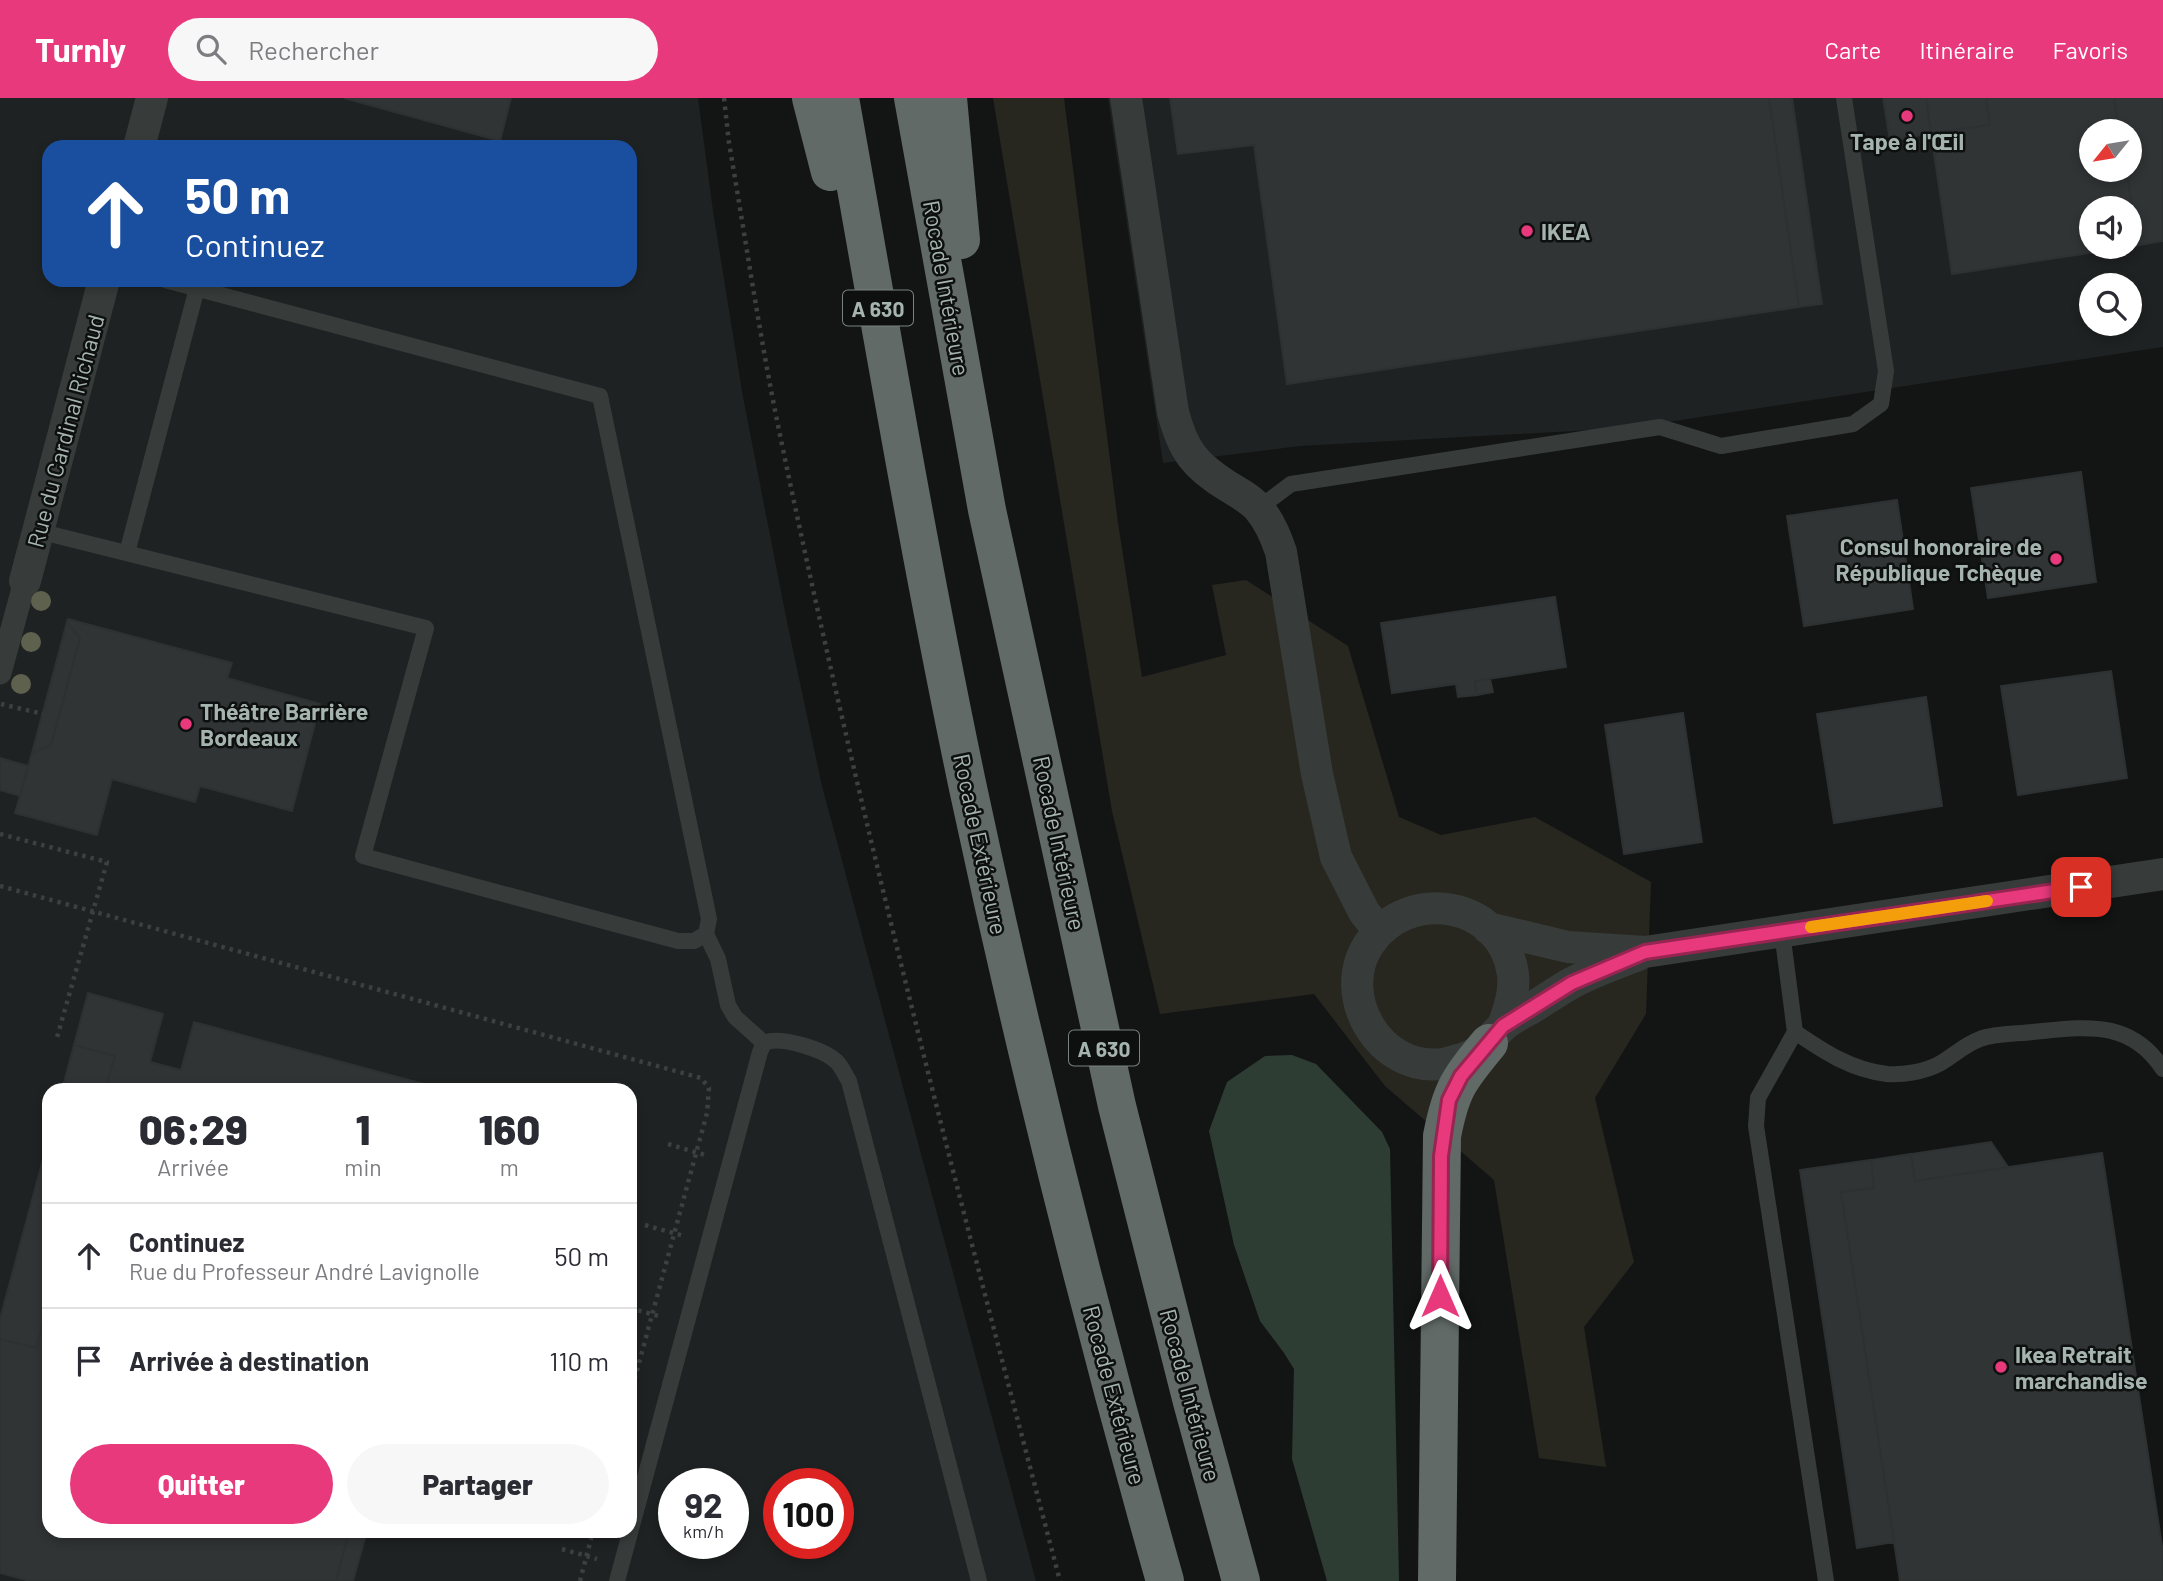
<!DOCTYPE html>
<html lang="fr">
<meta charset="utf-8">
<style>
:root{--surface:#fff;--page:#f7f7f7;--text:#2b2b33;--muted:#7c7c81;--line:#e1e1e2;--accent:#e7397c}
body{margin:0;font-family:Barlow,sans-serif;background:var(--page);color:var(--text);height:100vh;display:flex;flex-direction:column;font-size:26px;white-space:nowrap}
*{box-sizing:border-box;margin:0}
p{font-size:23px;color:var(--muted)}
.icon{flex:none;width:38px;height:38px;fill:none;stroke:currentColor;stroke-width:2;stroke-linecap:round;stroke-linejoin:round}
.map{position:relative;flex:1;overflow:hidden}
.panel{position:absolute;left:42px;top:985px;width:595px;height:455px;display:flex;flex-direction:column;background:var(--surface);border-radius:21px;box-shadow:0 4px 10px #0003}
.panel>*{flex:none}
.guide{position:absolute;left:42px;top:42px;width:595px;height:147px;border-radius:21px;box-shadow:0 4px 10px #0003;background:#1a4fa0;color:#fff;overflow:hidden}
.needle{width:46px;rotate:240deg}
.tools{position:absolute;left:2079px;top:21px;display:grid;gap:14px}
.tools a{display:grid;place-items:center;width:63px;height:63px;border-radius:50%;background:var(--surface);box-shadow:0 4px 10px #0003;font-size:35px}
.speed{position:absolute;left:658px;top:1370px;display:flex;gap:14px;font-size:35px;font-weight:700;text-align:center}
.speed>*{display:grid;place-content:center;width:91px;height:91px;border-radius:50%;background:var(--surface);box-shadow:0 4px 10px #0003;line-height:1}
.speed small{font-size:18px;font-weight:400}
.speed .limit{border:10px solid #d22;background:#fff;color:#111}
.pin{position:absolute;display:grid;place-items:center;width:60px;height:60px;color:#fff;margin:-30px;border-radius:14px;box-shadow:0 4px 10px #0006}
.me{position:absolute;width:77px;margin:-38px;rotate:0deg;stroke-linejoin:round;filter:drop-shadow(0 0 5px #0008)}
.turn{display:flex;align-items:center;gap:24px;height:147px;padding:0 28px;font-size:32px}
.turn .icon{width:91px;height:91px;stroke-width:2.5}
.turn b{display:block;font-size:49px;line-height:60px}
.eta{display:flex;justify-content:space-evenly;align-items:center;height:119px;text-align:center}
.eta b{font-size:42px;font-weight:800;line-height:49px}
.primary-button{display:flex;gap:14px;margin-top:auto;padding:14px 28px}
.primary-button a{flex:1;height:80px;border-radius:42px;background:var(--accent);color:#fff;font-size:28px;font-weight:800;line-height:80px;text-align:center}
.primary-button a+a{background:var(--page);color:var(--text)}
ul{padding:0;list-style:none}
li{display:flex;align-items:center;gap:21px;height:105px;padding:0 28px;border-top:2px solid var(--line)}
li div{flex:1}
li b{display:block;font-size:26px}
li em{font-style:normal}
header{display:flex;align-items:center;gap:42px;box-sizing:border-box;height:98px;padding:0 35px;background:var(--accent);color:#fff}
header strong{font-size:33px}
nav{display:flex;gap:38px;margin-inline-start:auto;font-size:24px}
.search{width:490px;height:63px;background:var(--page);display:flex;align-items:center;gap:18px;box-sizing:border-box;padding:0 24px;border-radius:38px;color:var(--muted);font-size:26px}
.map>svg:first-child{display:block}
.built{fill:#1f2222;fill-rule:evenodd}
.green{fill:#272720}
.water{fill:#2d3d34}
.building{fill:#303434;stroke:#2d3131;stroke-width:2}
.lines{fill:none;stroke-linecap:round;stroke-linejoin:round}
.path{stroke:#3b413f;stroke-width:4.5;stroke-dasharray:3.5 5;stroke-linecap:butt}
.service{stroke:#373c3b;stroke-width:16}
.pedestrian{stroke:#373c3b;stroke-width:23}
.minor{stroke:#373c3b;stroke-width:32}
.motorway{stroke:#616a67;stroke-width:38}
.tree{fill:#5f614f}
.route-casing{stroke:#962551;stroke-width:18}
.route{stroke:#e7397c;stroke-width:12}
.slow{stroke:#f59e0b;stroke-width:12}
.poi-dot{fill:#e7397c;stroke:#0e1010;stroke-width:2.5}
.labels{text-anchor:middle;dominant-baseline:central;stroke-width:5;stroke-linejoin:round;paint-order:stroke}
.shield{fill:#0e1010;stroke:#78837f;stroke-width:2}
.shield-label{font-size:21px;font-weight:bold;fill:#a6b4af}
.poi-label{font-size:23px;font-weight:bold;fill:#a6b4af;stroke:#0e1010;text-anchor:start}
.street-label{font-size:23px;fill:#a6b4af;stroke:#0e1010}
</style>
<header>
<strong>Turnly</strong>
<div class="search"><svg class="icon" aria-label="search" viewBox="0 0 24 24"><circle cx="10" cy="10" r="6"/><path d="M15 15l6 6"/></svg>Rechercher</div>
<nav><a>Carte</a><a>Itinéraire</a><a>Favoris</a></nav>
</header>
<div class="map">
<svg width="2163" height="1483" viewBox="0 0 2163 1483">
<rect width="100%" height="100%" fill="#131515"/>
<path class="built" d="M0 0H698L713 113 743 299 787 524 822 688 1036 1483H0ZM49 49H630V182H49ZM49 992H630V1433H49ZM674 1386H733V1446H674ZM779 1386H838V1446H779Z
M1108 0H2163V249L1628 330 1300 348 1163 365ZM2091 33H2130V72H2091ZM2091 110H2130V149H2091ZM2091 187H2130V226H2091Z"/>
<path class="green" d="M993 0H1064L1118 425 1142 579 1226 557 1212 487 1246 482 1348 548 1399 719 1441 737 1535 719 1651 784 1646 916 1595 1000 1634 1164 1584 1229 1606 1369 1539 1360 1494 1082 1385 988 1314 896 1160 916 1112 713Z"/>
<path class="water" d="M1292 957 1316 966 1382 1034 1390 1051 1399 1483H1327L1292 1361 1294 1271 1284 1255 1260 1223 1234 1147 1209 1033 1227 984 1265 958Z"/>
<path class="building" d="M344 0H511L500 43Z
M1170 0H1769L1799 209 1287 286 1254 47 1178 56Z
M1769 0H1792L1822 206 1799 209Z
M1883 0H1926L1931 35 1890 43Z
M1926 0H1986L1990 27 1931 35Z
M1986 0H2114L2119 33H2091V72H2126L2139 147 2130 149V110H2091V149H2129L1952 176 1931 35 1990 27Z
M2114 0H2163V143L2139 147 2126 72H2130V33H2119Z
M2081 374 2096 484 1988 500 1971 390Z
M1897 402 1913 511 1804 528 1787 418Z
M1555 499 1566 569 1475 583 1477 597 1458 599 1456 586 1392 595 1381 525Z
M68 521 232 565 227 580 320 606 292 713 200 688 195 704 112 681 97 737 15 715 32 655 51 647 80 540 67 524Z
M67 524 80 540 51 647 32 655Z
M2111 573 2127 680 2018 697 2001 588Z
M1490 581 1493 594 1477 597 1475 583Z
M1926 599 1942 708 1834 725 1817 616Z
M1683 615 1702 744 1624 756 1605 627Z
M0 660 28 668 20 698 0 692Z
M88 895 163 916 150 964 181 972 194 924 446 992H105L115 958 74 947Z
M74 947 115 958 105 992H62Z
M49 1039V1202L36 1250 0 1241V1221Z
M1991 1044 2008 1069 1915 1083 1911 1056Z
M2102 1055 2163 1455V1483H1900L1841 1094 1874 1090 1871 1062 1911 1056 1915 1083Z
M1871 1062 1874 1090 1841 1094 1894 1444 1857 1450 1800 1072Z
M49 1202V1433H349L336 1483H30L0 1475V1241L36 1250Z
M349 1433H367L353 1483H336Z"/>
<g class="lines">
<path class="path" d="M724 0 729 45C746 143 760 241 780 337 860 723 960 1103 1060 1483
M1 606 43 616
M0 736 107 764 56 943
M0 788 701 980 709 990 707 1015 630 1298
M668 1046 705 1057
M645 1127 684 1138
M630 1210 662 1219
M562 1451 597 1461
M580 1483 593 1433"/>
<path class="service" d="M1259 410 1291 386 1660 329 1721 348 1853 326 1881 306 1886 273 1844 0
M38 433 426 530 363 758 678 843H694L706 836 709 821 600 298 165 182
M127 455 197 190
M1782 834 1795 934 1758 1000 1756 1028 1826 1483
M706 836 718 861 728 907 735 919 764 945
M1795 934C1823 953 1851 972 1887 976 1903 977 1924 974 1939 966 1953 958 1964 947 1980 941 1996 935 2016 936 2033 934 2086 929 2130 921 2163 971
M617 1483 760 954 764 945C780 937 825 952 837 964 842 969 845 977 849 983L979 1483"/>
<path class="pedestrian" d="M0 575 25 483"/>
<path class="minor" d="M1126 0 1173 314C1183 353 1195 368 1229 389 1239 395 1252 402 1259 411 1270 424 1276 439 1281 454L1317 676 1336 759 1364 814 1378 832
M139 49 152 0
M25 483 104 182
M1488 830 1568 849 1645 854 2163 776
M1503 928C1509 911 1515 895 1513 876 1503 804 1409 787 1369 846 1335 897 1379 974 1442 966 1449 965 1456 962 1462 961 1483 955 1489 940 1503 928 1510 921 1521 916 1530 911 1543 903 1556 894 1570 886 1592 874 1616 866 1638 857"/>
<path class="motorway" d="M811 0 830 74
M840 0C881 230 920 462 968 690 1025 957 1091 1221 1165 1483
M913 0 987 412 1117 1008 1192 1304 1241 1483
M948 0 961 142
M1437 1483 1442 1038C1451 991 1459 981 1489 945"/>
</g>
<g class="tree">
<circle cx="41" cy="503" r="10"/>
<circle cx="31" cy="544" r="10"/>
<circle cx="21" cy="586" r="10"/>
</g>
<g class="lines">
<g class="route-casing">
<path id="route" d="M1440 1198 1441 1058 1449 1002 1461 978 1503 928 1572 885 1645 854 2081 789"/>
</g>
<use href="#route" class="route"/>
<path class="slow" d="M1811 829 1987 803"/>
</g>
<g class="poi-dot">
<circle cx="1907" cy="18" r="7"/>
<circle cx="1527" cy="133" r="7"/>
<circle cx="2056" cy="461" r="7"/>
<circle cx="186" cy="626" r="7"/>
<circle cx="2001" cy="1269" r="7"/>
</g>
<g class="labels">
<g class="shield">
<rect x="843" y="192.5" width="70" height="35" rx="5"/>
<rect x="1069" y="932.5" width="70" height="35" rx="5"/>
</g>
<g class="shield-label">
<text x="878" y="210">A 630</text>
<text x="1104" y="950">A 630</text>
</g>
<g class="poi-label">
<text x="1907" y="43" text-anchor="middle">Tape à l'Œil</text>
<text x="1541" y="133">IKEA</text>
<text x="2042" y="448" text-anchor="end">Consul honoraire de<tspan x="2042" dy="26">République Tchèque</tspan></text>
<text x="200" y="613">Théâtre Barrière<tspan x="200" dy="26">Bordeaux</tspan></text>
<text x="2015" y="1256">Ikea Retrait<tspan x="2015" dy="26">marchandise</tspan></text>
</g>
<g class="street-label">
<text transform="translate(947 190) rotate(80)">Rocade Intérieure</text>
<text transform="translate(65 333) rotate(-75)">Rue du Cardinal Richaud</text>
<text transform="translate(1060 745) rotate(78)">Rocade Intérieure</text>
<text transform="translate(981 746) rotate(78)">Rocade Extérieure</text>
<text transform="translate(1115 1297) rotate(75)">Rocade Extérieure</text>
<text transform="translate(1191 1297) rotate(75)">Rocade Intérieure</text>
</g>
</g>
</svg>
<div class="tools">
<a><svg class="needle" viewBox="-14 -14 28 28"><path d="M0-13l5 13h-10z" fill="#e53935"/><path d="M0 13l5-13h-10z" fill="#7c7c81"/></svg></a>
<a><svg class="icon" aria-label="sound" viewBox="0 0 24 24"><path d="M4 9h4l5-4v14l-5-4H4zM17 9q2 3 0 6"/></svg></a>
<a><svg class="icon" aria-label="search" viewBox="0 0 24 24"><circle cx="10" cy="10" r="6"/><path d="M15 15l6 6"/></svg></a>
</div>
<div class="speed"><div>92<small>km/h</small></div><div class="limit">100</div></div>
<div class="pin" style="left:2081px;top:789px;background:#d93025"><svg class="icon" aria-label="arrive" viewBox="0 0 24 24"><path d="M6 21V4h12l-3 4 3 4H6"/></svg></div>
<svg class="me" style="left:1440px;top:1198px" viewBox="-20 -20 40 40"><path d="M0-17L14 15 0 8-14 15z" fill="#e7397c" stroke="#fff" stroke-width="4"/></svg>
<div class="guide">
<div class="turn"><svg class="icon" aria-label="ahead" viewBox="0 0 24 24"><path d="M12 20V5M6 11l6-6 6 6"/></svg><div><b>50 m</b>Continuez</div></div>
</div>
<section class="panel">
<div class="eta">
<div><b>06:29</b><p>Arrivée</p></div>
<div><b>1</b><p>min</p></div>
<div><b>160</b><p>m</p></div>
</div>
<ul>
<li><svg class="icon" aria-label="ahead" viewBox="0 0 24 24"><path d="M12 20V5M6 11l6-6 6 6"/></svg><div><b>Continuez</b><p>Rue du Professeur André Lavignolle</p></div><em>50 m</em></li>
<li><svg class="icon" aria-label="arrive" viewBox="0 0 24 24"><path d="M6 21V4h12l-3 4 3 4H6"/></svg><div><b>Arrivée à destination</b></div><em>110 m</em></li>
</ul>
<div class="primary-button"><a>Quitter</a><a>Partager</a></div>
</section>
</div>
